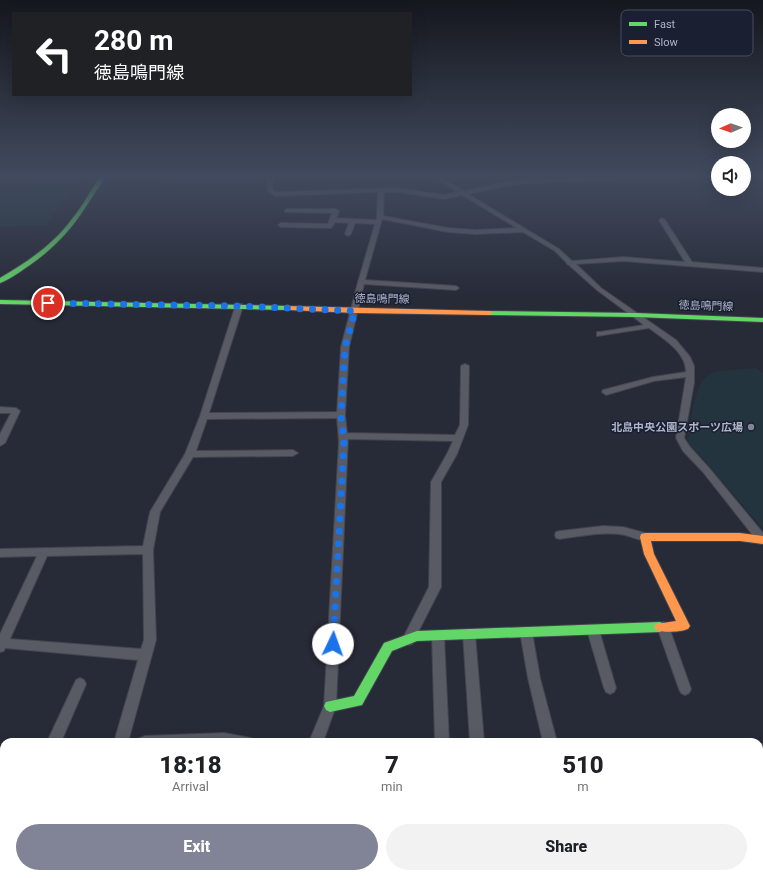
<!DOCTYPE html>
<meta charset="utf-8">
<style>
:root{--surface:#fff;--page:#f2f2f2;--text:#202124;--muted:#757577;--accent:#808496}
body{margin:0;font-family:Roboto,"Noto Sans JP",sans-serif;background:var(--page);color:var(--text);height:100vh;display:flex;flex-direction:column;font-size:15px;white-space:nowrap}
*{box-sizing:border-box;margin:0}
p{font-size:13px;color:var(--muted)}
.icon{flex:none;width:22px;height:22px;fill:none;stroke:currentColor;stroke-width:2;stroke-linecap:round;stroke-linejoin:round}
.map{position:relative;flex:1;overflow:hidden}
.drawer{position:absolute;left:0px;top:738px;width:763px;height:140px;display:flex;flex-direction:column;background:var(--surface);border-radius:12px 12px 0 0;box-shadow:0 4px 16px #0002}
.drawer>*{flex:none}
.hud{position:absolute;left:12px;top:12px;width:400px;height:84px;border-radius:0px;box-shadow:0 4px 16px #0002;background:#202124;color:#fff;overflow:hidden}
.needle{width:26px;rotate:268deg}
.fabs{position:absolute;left:711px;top:108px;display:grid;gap:8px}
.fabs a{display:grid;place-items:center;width:40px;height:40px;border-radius:50%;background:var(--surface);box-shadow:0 4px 16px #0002;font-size:20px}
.pin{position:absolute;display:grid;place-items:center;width:34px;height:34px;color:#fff;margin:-17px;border:2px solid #fff;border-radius:50%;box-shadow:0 1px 4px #0007}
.me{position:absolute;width:44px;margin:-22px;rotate:3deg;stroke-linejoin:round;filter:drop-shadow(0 0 3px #0008)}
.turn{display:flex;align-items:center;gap:14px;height:84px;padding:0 16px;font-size:18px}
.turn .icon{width:52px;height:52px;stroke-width:2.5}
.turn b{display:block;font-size:28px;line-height:34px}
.eta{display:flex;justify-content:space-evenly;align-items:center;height:68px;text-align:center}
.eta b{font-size:24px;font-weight:800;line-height:28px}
.button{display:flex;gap:8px;margin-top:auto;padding:8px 16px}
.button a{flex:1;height:46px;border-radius:24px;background:var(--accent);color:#fff;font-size:16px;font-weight:800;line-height:46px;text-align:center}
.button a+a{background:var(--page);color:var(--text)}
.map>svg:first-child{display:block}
.green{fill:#24343e}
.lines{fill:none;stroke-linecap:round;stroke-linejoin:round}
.street-casing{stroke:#42444e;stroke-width:2}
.fast-casing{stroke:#42444e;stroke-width:2}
.slow-casing{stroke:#42444e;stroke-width:2}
.street{fill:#585a64;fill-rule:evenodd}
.fast{fill:#63d668;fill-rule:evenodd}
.slow{fill:#ff974d;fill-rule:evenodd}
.route{stroke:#1a73e8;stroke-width:7;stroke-dasharray:0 12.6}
.poi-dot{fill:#808496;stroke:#1a1f32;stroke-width:1.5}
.labels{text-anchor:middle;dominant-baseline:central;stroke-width:3;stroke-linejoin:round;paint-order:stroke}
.street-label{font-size:11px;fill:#b0b5c9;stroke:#1a1f32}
.poi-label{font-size:11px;font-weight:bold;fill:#b0b5c9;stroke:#1a1f32;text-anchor:end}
.key{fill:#1a1f32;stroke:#474c5f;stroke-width:1}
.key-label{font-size:11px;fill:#b0b5c9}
</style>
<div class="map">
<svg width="763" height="878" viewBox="0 0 763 878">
<rect width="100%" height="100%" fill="#272a37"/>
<path class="green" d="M75 186 47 225 0 226V188Z
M756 368 763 373V529L700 455 688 443C691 424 692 384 710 374 716 370 747 369 756 368Z"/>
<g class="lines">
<g class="street-casing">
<path id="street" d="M0 175H81L78 177 0 178Z
M160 175H272L273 190 277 192 398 188 444 195 458 192 431 175H436L464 191 516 180 647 175H680L678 177 516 184 468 194 559 249 572 261 623 257 685 262 659 220 662 218 665 220 692 262 763 268V272L623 261 576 264 601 288 676 340 690 357 694 366V383L684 438 690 447 709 468 763 533V544L759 543 703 472 683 451 676 438 686 377 654 381 606 395 602 392 603 390 653 377 686 372C686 352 664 339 649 328L597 336V332H600L644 325 597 290 569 265 567 264 566 262 555 251 523 232 475 234 448 232 382 219 365 280 456 286 459 288 456 290 364 284 349 347 345 415 347 433 455 435 460 425 461 366 465 364 469 366 468 425 457 454 441 482V587L412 644 408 645 404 644 402 640 429 587 431 482 447 454 453 441 348 439 336 706 323 742H309L324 706 339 442 337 418 207 419 196 451 293 450 298 453 293 456 193 457 160 512 153 550 156 640 128 742H114L138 660 5 648 4 651 0 652V634L37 556 0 557V549L143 546 150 512 185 454 200 416 236 304H242L243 306 209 413 337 412 341 347 358 282 375 224 355 223 351 234 348 236 345 234 349 223 335 222 332 227 330 228 281 227 278 225 281 223 328 224 332 213 285 212V210L287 209H336L339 211 336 218 376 220 377 217 378 192 276 196 267 191V177H163ZM384 192H398L444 199 462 195 517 228 475 230 448 228 383 216ZM143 554 144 640 141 649 10 639 47 556Z
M0 407 16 408 20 411 5 443 0 446V434L11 413H0Z
M603 526 623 527 649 534 650 537 649 540C642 542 632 537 625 535 603 531 581 536 560 539L556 538 555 535 556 532 560 531Z
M663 622 667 624 669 627 691 689 689 693 685 695 681 693 679 689 657 627 659 624Z
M593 625 597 627 599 630 616 688 614 692 610 694 606 692 604 688 587 630 589 627Z
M526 627 530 628 532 632 540 678 557 742H543L528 678 520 632 522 628Z
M469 629 473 630 475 634 484 742H470L463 634 465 630Z
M438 631 442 632 444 636 449 742H435L432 636 434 632Z
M80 678 84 680 86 684 61 742H47L76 680Z
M224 733 251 738 253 742H138L140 738 145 736Z
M759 744H763V756H759Z
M0 747 4 748V762L0 761Z
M60 874H76L74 878H58Z
M128 874H144L143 878H127Z
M301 874H317V878H301Z
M414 874H430L431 878H415Z
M439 874H526L527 875 525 878H437Z
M593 874H609L611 878H595Z
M694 874H710L711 878H695Z"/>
</g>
<g class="fast-casing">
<path id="fast" d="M101 175H106C80 217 66 241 24 269 17 274 8 280 0 283V278C27 262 53 245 72 219 83 206 91 190 101 175Z
M0 300 289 306 293 308 289 310 0 304Z
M486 311 636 313 763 318V322L636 317 489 315 485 313Z
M660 622 664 624 666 627 664 630 660 632 417 641 392 651 362 705 330 712 326 710 324 706 326 702 354 696 384 643 417 631Z"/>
</g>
<g class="slow-casing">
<path id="slow" d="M286 306 489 311 493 313 489 315 355 313 289 310H286Z
M645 533H740L763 536V544L740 541H651L654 554 690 626 688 629C680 632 664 633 656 630L654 627 656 624 676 621 644 554 640 537 641 534Z"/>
</g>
<use href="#street" class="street"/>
<use href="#fast" class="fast"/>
<use href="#slow" class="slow"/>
</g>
<linearGradient id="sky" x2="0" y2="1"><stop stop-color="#15171e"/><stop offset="0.59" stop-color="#414a5e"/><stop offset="1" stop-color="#414a5e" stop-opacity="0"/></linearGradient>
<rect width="763" height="298" fill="url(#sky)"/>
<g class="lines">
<path class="route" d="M48 303 239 306 355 311 345 347 341 416 344 442 333 644"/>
</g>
<circle class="poi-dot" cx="751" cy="427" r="4"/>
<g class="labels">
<g class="street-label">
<text transform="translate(382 299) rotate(1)">徳島鳴門線</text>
<text transform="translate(706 306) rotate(2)">徳島鳴門線</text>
</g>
<g class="poi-label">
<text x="743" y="427">北島中央公園スポーツ広場</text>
</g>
</g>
<rect x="621" y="10" width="132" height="46" rx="6" class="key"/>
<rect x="629" y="22" width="18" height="4" fill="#63d668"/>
<rect x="629" y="40" width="18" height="4" fill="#ff974d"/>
<g class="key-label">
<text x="654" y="28">Fast</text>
<text x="654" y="46">Slow</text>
</g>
</svg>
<div class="fabs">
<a><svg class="needle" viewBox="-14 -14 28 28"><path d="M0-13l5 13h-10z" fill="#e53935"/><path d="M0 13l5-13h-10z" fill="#757577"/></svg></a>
<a><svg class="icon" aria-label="sound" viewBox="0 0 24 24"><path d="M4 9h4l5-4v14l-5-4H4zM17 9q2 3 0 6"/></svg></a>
</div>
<div class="pin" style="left:48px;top:303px;background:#d93025"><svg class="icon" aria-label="arrive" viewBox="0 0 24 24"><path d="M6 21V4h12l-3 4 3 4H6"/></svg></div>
<svg class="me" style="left:333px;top:644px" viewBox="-20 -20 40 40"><circle r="19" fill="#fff"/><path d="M0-13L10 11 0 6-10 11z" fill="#1a73e8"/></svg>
<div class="hud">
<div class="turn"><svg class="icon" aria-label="left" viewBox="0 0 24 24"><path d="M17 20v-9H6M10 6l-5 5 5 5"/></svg><div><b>280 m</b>徳島鳴門線</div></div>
</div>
<section class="drawer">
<div class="eta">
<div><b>18:18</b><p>Arrival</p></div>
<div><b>7</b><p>min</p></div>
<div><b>510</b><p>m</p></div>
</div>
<div class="button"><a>Exit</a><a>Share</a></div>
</section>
</div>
